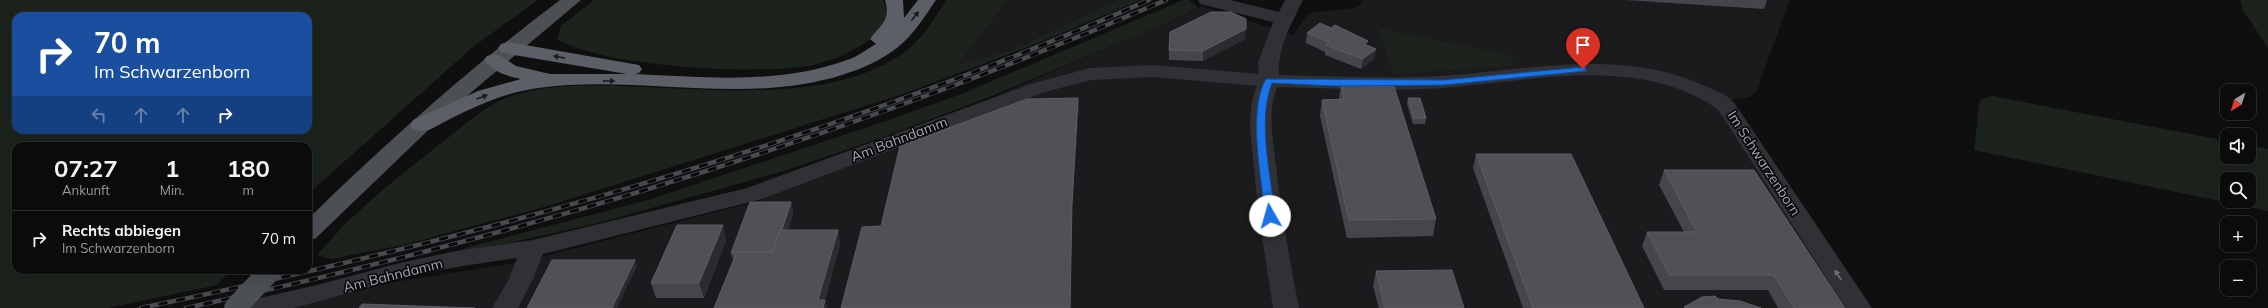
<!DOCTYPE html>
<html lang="de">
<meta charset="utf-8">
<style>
:root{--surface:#0b0b0c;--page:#141415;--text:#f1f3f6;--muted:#9a9b9d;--line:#2b2b2d}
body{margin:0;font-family:Mulish,sans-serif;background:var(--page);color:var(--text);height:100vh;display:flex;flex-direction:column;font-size:15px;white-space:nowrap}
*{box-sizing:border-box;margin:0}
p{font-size:13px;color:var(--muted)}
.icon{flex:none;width:22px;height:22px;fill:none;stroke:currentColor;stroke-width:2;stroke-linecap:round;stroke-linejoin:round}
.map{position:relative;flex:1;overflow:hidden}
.sheet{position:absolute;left:12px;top:142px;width:300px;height:132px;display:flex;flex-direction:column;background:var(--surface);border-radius:12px;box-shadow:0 4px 16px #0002,0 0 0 1px var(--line)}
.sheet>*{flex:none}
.top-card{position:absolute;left:12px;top:12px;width:300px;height:122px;border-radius:12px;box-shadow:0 4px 16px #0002,0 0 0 1px var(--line);background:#1a4fa0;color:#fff;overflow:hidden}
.needle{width:26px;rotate:218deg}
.fabs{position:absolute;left:2220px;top:84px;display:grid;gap:8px}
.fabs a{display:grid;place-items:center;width:36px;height:36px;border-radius:8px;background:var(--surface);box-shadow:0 4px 16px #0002,0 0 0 1px var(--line);font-size:20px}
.pin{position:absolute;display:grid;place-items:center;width:34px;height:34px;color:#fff;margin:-41px -17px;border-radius:50% 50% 50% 0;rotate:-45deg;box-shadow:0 0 4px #0007}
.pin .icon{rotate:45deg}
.me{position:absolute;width:44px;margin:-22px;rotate:353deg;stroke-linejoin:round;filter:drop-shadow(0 0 3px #0008)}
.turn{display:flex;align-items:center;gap:14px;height:84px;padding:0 16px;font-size:18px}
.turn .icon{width:52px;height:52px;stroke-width:2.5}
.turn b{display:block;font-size:28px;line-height:34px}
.lanes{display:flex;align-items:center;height:38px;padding:0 16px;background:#0003;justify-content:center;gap:20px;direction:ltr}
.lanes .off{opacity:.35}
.eta{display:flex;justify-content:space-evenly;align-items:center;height:68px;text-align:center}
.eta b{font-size:24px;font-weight:700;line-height:28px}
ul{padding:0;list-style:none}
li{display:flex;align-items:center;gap:12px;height:56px;padding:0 16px;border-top:1px solid var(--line)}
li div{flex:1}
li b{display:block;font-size:15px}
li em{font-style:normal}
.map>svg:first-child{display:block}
.built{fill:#1b1b1d}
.green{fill:#1c231c;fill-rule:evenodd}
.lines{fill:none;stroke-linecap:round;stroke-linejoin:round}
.minor{fill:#303135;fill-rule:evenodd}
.major{fill:#4c4f54;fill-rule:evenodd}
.highway{fill:#5c6066;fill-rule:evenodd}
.rail-casing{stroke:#474a4e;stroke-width:4.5}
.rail{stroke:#0a0a0b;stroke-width:3;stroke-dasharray:9;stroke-linecap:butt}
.major-bridge{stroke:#4c4f54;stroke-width:22}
.wall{fill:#45464b}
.shaded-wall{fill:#2b2c2f}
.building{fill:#4f5156;stroke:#5c5e64}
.oneway{fill:#1a1b1d}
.oneway2{fill:#6e7279}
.route{fill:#1a73e8;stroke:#114b97}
.labels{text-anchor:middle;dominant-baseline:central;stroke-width:3.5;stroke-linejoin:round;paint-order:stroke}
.street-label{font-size:14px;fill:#a1a7b1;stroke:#0a0a0b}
</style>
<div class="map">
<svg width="2268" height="308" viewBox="0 0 2268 308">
<rect width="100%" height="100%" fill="#0f0f10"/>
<path class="built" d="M1008 0H1117L1012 50 957 66Z
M1363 0H1790L1756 92 1749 97 1735 99 1718 105 1847 308H289L394 282 516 263 760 201 1069 64 1174 20 1202 6 1293 35 1309 13 1354 8 1359 6Z"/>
<path class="green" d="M0 0H538L474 46 308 194V146H16V270H231L217 285 108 308H0ZM16 16H308V130H16Z
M594 0H883C891 20 885 28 869 40 851 53 829 62 808 66 753 75 603 67 557 39L561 26Z
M946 0H1008L958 65 1012 50 1117 0H1141L1033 45 903 94 551 205 407 244 331 259 317 255C330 241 343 225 357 213 386 186 418 161 449 137 466 124 485 106 506 98 542 85 579 85 617 86 703 88 834 106 906 51 924 37 934 19 946 0Z
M1183 0H1189L1198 7 1174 20 989 97 884 137 787 170 602 222 509 243 461 251 465 248 648 200 883 122 964 93Z
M2240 0H2268V48L2243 10Z
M1378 28 1513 56 1512 66 1393 74Z
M1992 96 2227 141V157H2249V145L2268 149V211L1974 150 1980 100ZM2227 179H2249V201H2227Z"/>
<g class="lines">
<path class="minor" d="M1198 0H1230L1279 12 1285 0H1303C1292 23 1277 48 1279 75 1326 76 1374 78 1421 77 1515 74 1613 45 1703 85 1716 91 1729 94 1737 107L1872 308H1846L1719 111C1711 103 1701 99 1691 94 1607 57 1510 86 1422 89 1374 91 1325 88 1277 87 1267 112 1273 139 1276 166 1281 214 1290 261 1299 308H1273C1266 261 1258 215 1254 168 1251 140 1246 112 1257 86L1154 77 1091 80 1045 92 762 199 543 254 533 279 518 308H492L509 279 517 258 456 267 400 279 294 308H242L246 302 255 299 317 285 400 263 456 251 533 240 747 188 1031 84 1090 68 1154 65 1259 74 1258 63 1273 22 1200 4Z"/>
<path class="major" d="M560 0H581L443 116 316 238 308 241V219C388 141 471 67 560 0Z"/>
<path class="highway" d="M885 0H903L904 18 918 0H936C925 16 914 34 898 47 882 60 861 69 842 75 742 106 639 74 538 88 499 93 463 112 429 130L421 131 413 130 410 125 413 120 478 91 521 79C507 76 493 72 484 60L487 56 494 54 501 56 516 66 550 74H627L508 54 501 52 498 48 501 44 508 42 639 65 642 69 639 73 635 74C705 77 779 85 847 60 857 57 867 49 876 44L870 39C881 24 891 21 885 0Z"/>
<g class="rail-casing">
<path id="rail" d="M141 308C485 237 827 142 1149 0
M186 308C522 236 851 136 1166 0"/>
</g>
<use href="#rail" class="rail"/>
<path class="major-bridge" d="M235 308 271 270"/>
</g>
<path class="wall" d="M1625 0H1767L1764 9Z
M1307 33 1367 45 1376 49 1374 59 1361 69 1325 55V52L1306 43Z
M1245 39 1203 61 1169 60V50Z
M1341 84 1436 219 1433 236 1347 238 1320 116 1322 100 1339 99Z
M1408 98 1426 118 1425 124H1413L1407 104Z
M1476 154 1644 308H1523L1473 168Z
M1664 170 1845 308H1778L1768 290H1664L1642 246 1647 232H1684L1659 185Z
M791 202 793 213 788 230H838L840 245 825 300 827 308H714L733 260 731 253Z
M726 240 704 298H656L651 283Z
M1376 271 1464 308H1379L1373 286Z"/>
<path class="shaded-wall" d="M1246 29 1245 39 1203 61V51Z
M1368 41 1366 51 1364 44Z
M1376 49 1374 59 1361 69 1363 59Z
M1078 98 1079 104 1072 210 1070 308 1072 204Z
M791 202 793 213 776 267 773 255Z
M723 225 726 240 704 298 699 283Z
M838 230 840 245 825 300 827 308H820L818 300Z
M635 260 637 266 617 308H612Z"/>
<path class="building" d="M1211 12H1231L1246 19V29L1203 51 1169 50 1170 32Z
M1320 23 1331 28 1335 25 1368 41 1364 44 1376 49 1363 59 1326 45 1329 42 1307 33Z
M1393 83 1436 219 1349 220 1322 100 1344 99 1341 84Z
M1078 98 1072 204 1070 308H841L862 227 881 226 900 146 1027 99Z
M1408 98H1420L1426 118H1414Z
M1476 154H1571L1644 308H1533Z
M1664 170H1754L1845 308H1794L1774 275H1669L1647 232H1697Z
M750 202H791L782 230H780L772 252H737L736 253H731Z
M677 225H723L699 283H651Z
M780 230H838L818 300H825L823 308H714L737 252H772Z
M552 260H635L612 308H527Z
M1452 270 1464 308H1385L1376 271Z
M1715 296 1718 299 1740 301 1761 308H1687L1684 307 1702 297Z
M362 304 475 308H359Z"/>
<defs><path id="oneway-solid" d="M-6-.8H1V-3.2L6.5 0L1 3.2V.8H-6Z"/></defs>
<g class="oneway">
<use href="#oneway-solid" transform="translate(915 16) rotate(-52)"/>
<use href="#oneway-solid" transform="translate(559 57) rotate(-169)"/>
<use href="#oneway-solid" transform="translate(609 81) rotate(1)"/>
<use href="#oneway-solid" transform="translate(482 97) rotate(-20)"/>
</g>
<use class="oneway2" href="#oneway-solid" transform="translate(1838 275) rotate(-123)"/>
<path class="route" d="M1583 67H1586V71L1444 85 1334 86 1272 83C1257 122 1271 175 1275 216L1270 219 1265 216C1262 179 1247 111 1266 79L1444 80Z"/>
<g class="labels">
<g class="street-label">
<text transform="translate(899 139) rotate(-21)">Am Bahndamm</text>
<text transform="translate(1764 163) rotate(57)">Im Schwarzenborn</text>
<text transform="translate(393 275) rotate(-14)">Am Bahndamm</text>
</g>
</g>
</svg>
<div class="fabs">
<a><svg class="needle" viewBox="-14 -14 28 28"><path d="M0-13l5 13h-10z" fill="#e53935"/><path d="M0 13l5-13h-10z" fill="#9a9b9d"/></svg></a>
<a><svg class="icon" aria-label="sound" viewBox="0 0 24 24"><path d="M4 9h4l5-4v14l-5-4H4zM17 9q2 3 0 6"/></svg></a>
<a><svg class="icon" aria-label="search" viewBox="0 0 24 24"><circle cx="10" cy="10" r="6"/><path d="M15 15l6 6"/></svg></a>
<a>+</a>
<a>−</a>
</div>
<div class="pin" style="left:1583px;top:69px;background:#d93025"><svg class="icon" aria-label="arrive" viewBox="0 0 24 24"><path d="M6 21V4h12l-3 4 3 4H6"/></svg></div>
<svg class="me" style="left:1270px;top:216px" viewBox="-20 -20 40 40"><circle r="19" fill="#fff"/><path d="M0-13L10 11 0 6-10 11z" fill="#1a73e8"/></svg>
<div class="top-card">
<div class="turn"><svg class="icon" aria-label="right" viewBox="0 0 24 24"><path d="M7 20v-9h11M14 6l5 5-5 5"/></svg><div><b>70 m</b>Im Schwarzenborn</div></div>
<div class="lanes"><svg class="icon off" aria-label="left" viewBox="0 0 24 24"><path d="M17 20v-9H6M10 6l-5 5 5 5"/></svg><svg class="icon off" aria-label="ahead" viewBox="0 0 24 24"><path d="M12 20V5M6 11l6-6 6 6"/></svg><svg class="icon off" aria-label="ahead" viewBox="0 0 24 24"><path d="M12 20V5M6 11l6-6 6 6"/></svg><svg class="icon" aria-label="right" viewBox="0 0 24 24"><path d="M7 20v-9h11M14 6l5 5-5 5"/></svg></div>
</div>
<section class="sheet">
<div class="eta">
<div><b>07:27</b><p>Ankunft</p></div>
<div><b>1</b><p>Min.</p></div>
<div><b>180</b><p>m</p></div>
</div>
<ul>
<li><svg class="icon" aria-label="right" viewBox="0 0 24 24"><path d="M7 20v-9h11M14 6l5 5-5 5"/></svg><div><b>Rechts abbiegen</b><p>Im Schwarzenborn</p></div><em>70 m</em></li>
</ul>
</section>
</div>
